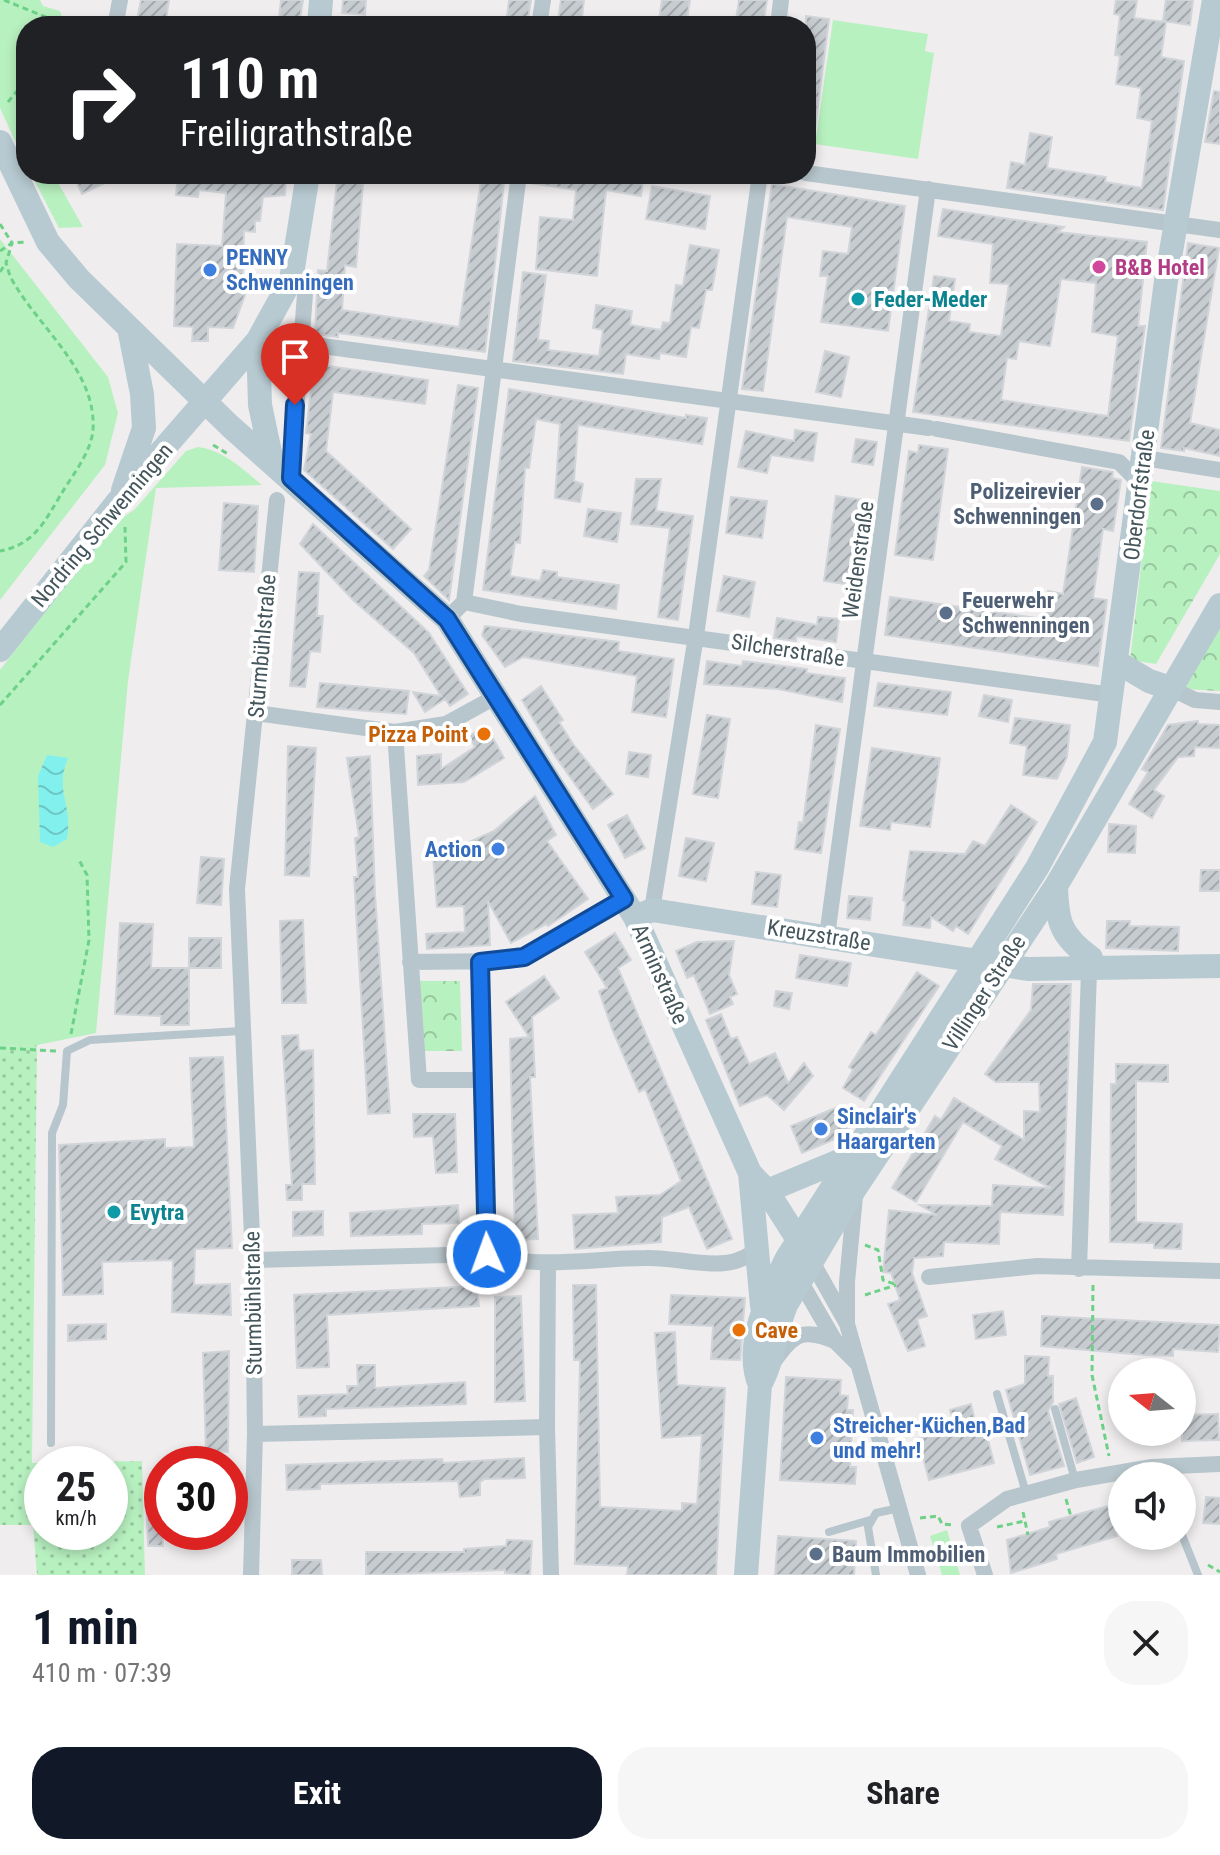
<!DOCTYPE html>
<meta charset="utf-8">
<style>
:root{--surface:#fff;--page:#f6f6f6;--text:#202124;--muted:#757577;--accent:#111827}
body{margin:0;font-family:"Roboto Condensed",sans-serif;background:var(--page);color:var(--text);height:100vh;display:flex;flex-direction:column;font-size:30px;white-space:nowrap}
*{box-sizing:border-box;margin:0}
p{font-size:26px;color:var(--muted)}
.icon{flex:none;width:44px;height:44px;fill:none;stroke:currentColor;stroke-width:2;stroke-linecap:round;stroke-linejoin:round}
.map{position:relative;height:1575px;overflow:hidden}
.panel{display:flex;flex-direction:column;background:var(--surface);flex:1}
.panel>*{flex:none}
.banner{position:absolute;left:16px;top:16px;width:800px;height:168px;border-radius:32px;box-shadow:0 4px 12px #0003;background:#202124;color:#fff;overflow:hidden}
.needle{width:52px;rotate:287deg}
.buttons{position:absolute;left:1108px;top:1358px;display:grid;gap:16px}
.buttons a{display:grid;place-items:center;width:88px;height:88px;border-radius:50%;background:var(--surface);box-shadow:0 4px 12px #0003;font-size:40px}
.speed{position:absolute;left:24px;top:1446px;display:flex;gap:16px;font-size:40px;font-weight:700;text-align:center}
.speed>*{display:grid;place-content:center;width:104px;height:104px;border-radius:50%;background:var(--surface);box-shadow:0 4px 12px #0003;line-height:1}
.speed small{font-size:20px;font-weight:400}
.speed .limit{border:12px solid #d22;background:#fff;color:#111}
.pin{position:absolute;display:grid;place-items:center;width:68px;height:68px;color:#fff;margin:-82px -34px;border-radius:50% 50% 50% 0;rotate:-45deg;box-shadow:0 0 8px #0007}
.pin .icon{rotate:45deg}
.me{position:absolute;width:88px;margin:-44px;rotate:358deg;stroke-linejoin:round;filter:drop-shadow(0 0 6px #0008)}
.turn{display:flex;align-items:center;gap:28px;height:168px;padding:0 32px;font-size:36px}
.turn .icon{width:104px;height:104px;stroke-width:2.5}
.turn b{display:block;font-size:56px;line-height:68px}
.round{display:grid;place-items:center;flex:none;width:84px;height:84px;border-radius:32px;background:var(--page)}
.head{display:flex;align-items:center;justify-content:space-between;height:136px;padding:0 32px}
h1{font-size:48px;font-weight:700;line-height:60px;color:var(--accent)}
.primary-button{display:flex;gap:16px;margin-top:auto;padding:16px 32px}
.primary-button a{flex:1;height:92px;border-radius:32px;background:var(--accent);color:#fff;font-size:32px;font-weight:700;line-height:92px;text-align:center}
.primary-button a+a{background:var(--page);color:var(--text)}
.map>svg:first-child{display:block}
.grass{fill:#b8f1c0}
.park{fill:url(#park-crowns)}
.garden{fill:url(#garden-dots);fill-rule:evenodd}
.water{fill:url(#water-waves)}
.building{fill:url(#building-hatch);stroke:#d1d5d9;stroke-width:2;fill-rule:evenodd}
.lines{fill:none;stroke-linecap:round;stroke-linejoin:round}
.path{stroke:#6dd188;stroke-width:3;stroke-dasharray:6 4;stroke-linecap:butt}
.lane{stroke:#b7c6cc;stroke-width:8}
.street{stroke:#b7c6cc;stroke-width:16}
.secondary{stroke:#b7cad1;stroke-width:24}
.route-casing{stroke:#114b97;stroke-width:20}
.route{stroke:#1a73e8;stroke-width:14}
.hotel-dot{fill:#d1479c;stroke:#fff;stroke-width:3}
.shop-dot{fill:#3f7fe0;stroke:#fff;stroke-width:3}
.culture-dot{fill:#0f9aa8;stroke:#fff;stroke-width:3}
.service-dot{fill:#5c6f8a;stroke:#fff;stroke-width:3}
.food-dot{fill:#e8710a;stroke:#fff;stroke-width:3}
.labels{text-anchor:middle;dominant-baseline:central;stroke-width:8;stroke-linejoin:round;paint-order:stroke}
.shop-label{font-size:22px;font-weight:bold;fill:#366cbe;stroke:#fff;text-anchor:start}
.hotel-label{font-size:22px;font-weight:bold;fill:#b23c85;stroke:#fff;text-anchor:start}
.culture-label{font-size:22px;font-weight:bold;fill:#0d838f;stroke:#fff;text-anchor:start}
.service-label{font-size:22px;font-weight:bold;fill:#4e5e75;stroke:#fff;text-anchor:start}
.street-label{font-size:22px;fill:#44565c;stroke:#fff}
.food-label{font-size:22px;font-weight:bold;fill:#c56008;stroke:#fff;text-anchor:end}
</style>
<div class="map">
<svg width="1220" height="1575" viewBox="0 0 1220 1575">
<defs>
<pattern id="park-crowns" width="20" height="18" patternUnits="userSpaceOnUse" patternTransform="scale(2)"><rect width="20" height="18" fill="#b8f1c0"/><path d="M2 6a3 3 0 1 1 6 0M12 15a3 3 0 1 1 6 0" fill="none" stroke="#97c69f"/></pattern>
<pattern id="garden-dots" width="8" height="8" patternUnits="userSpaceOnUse" patternTransform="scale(2)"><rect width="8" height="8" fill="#b8f1c0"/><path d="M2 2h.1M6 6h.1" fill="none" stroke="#97c69f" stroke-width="1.8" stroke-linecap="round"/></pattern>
<pattern id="water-waves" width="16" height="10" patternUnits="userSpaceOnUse" patternTransform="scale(2)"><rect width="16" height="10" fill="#82f1ee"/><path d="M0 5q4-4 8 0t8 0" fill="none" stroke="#6cc6c4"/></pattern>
<pattern id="building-hatch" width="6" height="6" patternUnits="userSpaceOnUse" patternTransform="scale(2)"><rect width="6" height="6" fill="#c7ccd0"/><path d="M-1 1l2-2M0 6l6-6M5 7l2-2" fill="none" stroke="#a3a8ac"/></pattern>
</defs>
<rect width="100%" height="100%" fill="#f0edee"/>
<path class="grass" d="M0 0H40L43 6 60 11 65 26H26V105L20 114 26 126V165L0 108Z
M833 20 928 34 925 51 934 53 918 159 815 144Z
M31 174H53L83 227 59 228Z
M0 239 108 377 118 413 105 465 0 600Z
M198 447C223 450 243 469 262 485L156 488 128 681 96 1033 37 1045 0 1046V670L114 523 134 510 186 451Z
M947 1530 960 1575H942L930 1536Z"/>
<path class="park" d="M1151 481 1220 491V554L1156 664 1130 660Z
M1220 626V691L1185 689Z
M417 981H460L462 1051H421Z"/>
<path class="garden" d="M37 1045 32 1463 142 1461 145 1575H37L33 1525H0V1046ZM42 1464H110V1532H42Z"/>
<path class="water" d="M47 755 68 758C54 792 73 803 67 839L53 847 40 842 38 776Z"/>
<path class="building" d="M141 0H169L165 26 136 25Z
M281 0H303L299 26H278Z
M343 0H366L365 15 342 13Z
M509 0H531L527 26H506Z
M561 0H584L581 26H557Z
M662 0H690L686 26H658Z
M739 0H767L763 26H735Z
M1116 0H1137L1134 18 1166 22 1161 57 1184 61 1163 210 1007 188 1011 162 1025 165 1030 133 1052 137 1047 168 1106 177 1105 182 1142 188 1152 121 1137 118 1141 88 1116 84 1120 56 1115 55 1120 15 1114 14Z
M1166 0H1193L1190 25 1163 21Z
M806 16 829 19 815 129 806 128Z
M1214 91 1220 92V144L1205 142Z
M73 174H124L82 194Z
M178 174H286L285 195 263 197 260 221H255V232L244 231 242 294 245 295 233 328 208 327V341H192L193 327 174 326 177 244 222 246 226 193 199 190 198 197 176 195Z
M482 174H505L485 352 338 333V337L315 334 318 270 327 271 337 181 363 184 356 267 345 265 342 310 459 327Z
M530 174H644L641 196 606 190 597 276 536 269 540 217 573 220 576 190 529 183Z
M772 184 905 206 888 331 821 322 828 276H820L823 251 848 254 852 227 787 217 763 391 742 389Z
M652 186 710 196 705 229 646 219Z
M943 209 1064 227 1058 232 1147 242 1138 326H1145L1129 441 913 412 934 276 955 279 949 321 970 324 969 332 1001 336 1009 284 990 283 993 244 938 236ZM1061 279 1096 283 1092 332 1118 336 1108 416 1001 400 1007 358 1016 359 1019 341 1050 346Z
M1188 243 1219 248 1190 423 1220 430V456L1184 448V451L1161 448Z
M690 245 719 250 712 290H706L699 328 691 327 686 357 660 353 659 359 626 354 623 374 513 361 523 272 546 275 538 340 549 341 548 350 599 356 603 330 593 328 596 305 632 311 630 325 661 330 663 322 670 323 676 285 683 286Z
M825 351 849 357 841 397 816 392Z
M314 364 428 380 425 404 333 392 326 451 411 529 393 549 304 470 311 434 306 433Z
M458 385 478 388 449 600 424 576 429 570Z
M509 389 686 418V415L707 418 702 444 578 425 574 481 583 484 580 502 555 498 560 424 536 419 529 468H525L520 543 515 542 510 576 540 581 543 570 557 572V577L619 585 616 609 483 590Z
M795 430 817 433 813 461 771 455 767 473 738 467 746 431 794 441Z
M856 439 877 442 873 465 852 462Z
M919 445 948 449 933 560 895 555 909 451 918 453Z
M1082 467 1113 472 1112 478 1121 480 1113 531 1103 529 1093 598 1107 600 1098 666 885 635 890 597 1044 619 1048 591 1063 594Z
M636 479H661L656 511 693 516 678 620 658 617 670 528 631 524Z
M836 496 864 500 852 585 824 581Z
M731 497 767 501 762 538 726 533Z
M224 503 258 506 254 572 219 570Z
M588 509 621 513 617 542 584 536Z
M313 524 429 633 468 694 450 706 445 699 425 712 413 692 441 696 414 653 354 601 300 544Z
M299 572 319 573 317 616H323L320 652 310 651 305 687 290 686Z
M724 576 755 582 749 617 717 611Z
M818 617 839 619 836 642 796 636V641L774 638 777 618 817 625Z
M485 626 619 642 618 651 674 659 666 717 632 712 637 676 523 657 505 667 482 635Z
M707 661 742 666 743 661 792 667 807 669 806 673 845 678 842 702 778 689 704 684Z
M320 683 409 691 406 714 317 707Z
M878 683 951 692 947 715 874 706Z
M541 686 563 720 559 722 573 744 613 794 593 809 555 756 522 700Z
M984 695 1012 700 1008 722 979 716Z
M707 715 730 719 718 798 693 794Z
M1015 718 1070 725 1067 757 1057 779 1023 775 1027 746 1010 743Z
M1198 721V724L1220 725V748L1195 747 1194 756 1178 757 1154 790 1164 796 1152 818 1129 804 1148 772 1142 769 1168 725Z
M816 725 840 729 821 853 795 849 799 822 803 823Z
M486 726 504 758 464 782 418 785 417 756 441 754V769L475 747 469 736Z
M288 746 316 748 309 876 285 875Z
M872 748 940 758 930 827 891 822 890 830 860 826Z
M629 752 651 755 648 777 626 774Z
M370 756 375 894 390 1113 368 1114 354 877H358L355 838 359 837 347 758Z
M535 796 556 835 547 841 588 899 548 926 546 924 511 943 488 901 490 945 427 949 426 934 465 932 464 906 437 907 432 843H467L494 831Z
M1011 805 1037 822 968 934 956 926 953 931 931 917 930 928 903 925 906 902 903 900 910 851 965 854 973 841 985 846Z
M627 815 645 848 625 858 608 825Z
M1109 824 1136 826 1135 853 1108 852Z
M686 838 714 843 706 881 679 876Z
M201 857 224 859 221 905 197 903Z
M1201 870H1220V891H1200Z
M756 872 781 875 777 907 752 904Z
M849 896 872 898 870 920 847 918Z
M303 920 306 1003H282L280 921Z
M1107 921H1130L1129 926 1179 927 1178 951 1106 948Z
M120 923 153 924 151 968H189V1025H161V1016L115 1014Z
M615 933 631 960 618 968 732 1239 707 1249 689 1207 662 1217 661 1242 575 1249 573 1215 618 1213 616 1197 660 1195 681 1181 645 1089 639 1092 612 1029 599 991 607 988 585 952Z
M189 938H221V968H189Z
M734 941 729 975 737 994 730 997 733 1004 710 1014 694 975 687 978 676 951 697 942Z
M800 955 851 963 847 986 796 978Z
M917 972 939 986 864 1101 843 1088 853 1070 849 1067 871 1032 876 1035Z
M544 976 559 998 532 1017 535 1077H530L538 1239 515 1240 510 1039 529 1037 506 1002Z
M1033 984H1071L1063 1215 1000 1212 999 1244 944 1242 943 1256 914 1258 912 1273 927 1316 917 1319 925 1346 908 1351 888 1304 900 1300 891 1273 883 1272 889 1210 937 1215 920 1205 992 1206 993 1185 1051 1188 995 1159 1002 1146 963 1122 916 1202 892 1188 935 1116 941 1120 954 1098 1024 1140V1111L1040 1112 1039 1082H996L985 1074 1031 1010Z
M776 991 792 993 789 1009 774 1006Z
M721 1014 731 1039 737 1037 749 1064 775 1053 788 1083 804 1063 813 1076 784 1110 767 1095 740 1106 706 1020Z
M298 1035 299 1051 313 1050 315 1184H302V1200H287L286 1185H292L282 1036Z
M223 1057 232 1248 195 1249 194 1285 230 1284 231 1315 172 1312 173 1260 102 1262 103 1294 63 1295 59 1145 165 1139V1148L194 1147 190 1058Z
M1116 1064 1168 1065V1082L1136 1081V1222L1182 1224 1181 1249 1154 1248V1243L1110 1242 1111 1084H1116Z
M840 1106 850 1133 802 1153 791 1126Z
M413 1114H455L457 1172 436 1173 433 1136 414 1137Z
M458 1205 459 1223 422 1224V1234L351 1236 350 1213Z
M323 1211V1235L293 1236V1212Z
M573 1285H596L600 1507 682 1511V1503L697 1504 702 1435 662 1438 655 1333 675 1332 677 1385 725 1388 716 1575H627L628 1566 575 1564 580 1360H574Z
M477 1286 479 1306 327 1315 329 1367 297 1368 294 1295Z
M671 1295 745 1298 740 1360 711 1359 713 1326 669 1324Z
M521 1296 525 1401 495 1402V1297Z
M1003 1311 1006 1335 976 1339 973 1315Z
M1042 1316 1220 1325 1218 1352 1173 1349V1356L1144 1355 1041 1346Z
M106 1324V1339L68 1341V1325Z
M229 1351 228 1452 206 1451 203 1353Z
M1025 1356 1049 1357 1048 1376H1053V1402L1048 1411 1064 1466 1030 1475 1006 1390 1025 1384Z
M357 1365H375V1388L465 1382 466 1404 326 1409V1416L299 1417 298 1396 348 1394 347 1386H358Z
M786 1377 841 1380 840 1395 848 1396 847 1410H853L850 1467H856L855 1484 780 1480Z
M1076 1398 1094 1457 1077 1463 1059 1404Z
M971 1404 978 1434 986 1432 994 1463 929 1480 918 1439 955 1429 950 1410Z
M1218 1414 1219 1440 1182 1441V1415Z
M524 1458 525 1478 485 1479 480 1482V1495L460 1497 458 1481 320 1484V1489L287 1490 286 1465 442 1459 443 1463Z
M1206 1497 1220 1498V1524L1203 1523Z
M161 1499 163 1546H148L146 1500Z
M1108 1506 1117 1536 1056 1554 1057 1559 1011 1573 1007 1540 1050 1527 1049 1522Z
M778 1536 856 1541 854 1575H775Z
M507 1540 532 1541 530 1575 505 1573V1570L366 1575V1552H464V1549L506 1546Z
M292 1560H321L322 1575H292Z"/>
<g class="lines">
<path class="path" d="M4 0 68 26
M8 102 26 80
M0 224 12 243 6 263 10 276C35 325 97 369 93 430 91 453 71 477 60 496 44 523 33 545 0 551
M0 251 12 243 26 242
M0 272 6 263
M213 445 228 454
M0 705 126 562 125 527
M71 1034 89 940 87 875 78 858
M0 1048 56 1051
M865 1245 878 1250 883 1280 897 1285
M1093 1285 1092 1375 1109 1456
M865 1295 896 1285
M1112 1492 1115 1504
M1066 1499 1071 1517
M1023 1512 1028 1535
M920 1518 938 1516 942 1524 954 1525
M997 1527 1025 1521
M1208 1565 1220 1572"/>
<path class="lane" d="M997 1394 1026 1493
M1055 1409 1075 1480
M51 1443 52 1133 63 1105 67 1051 90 1040 241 1031
M829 1532 870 1520
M1182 1535 1198 1575
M876 1575 868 1527 876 1513 899 1508"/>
<path class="street" d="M102 26 116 22 120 0
M539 26 543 0
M778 26 781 0
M806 173 1220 230
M300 343 929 428
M937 429 1119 462 1140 483
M1144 458 1220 470
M291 478 305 294
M464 602 521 614 1112 695
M447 619 464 602 519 174
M1170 688 1195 700 1220 702
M256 713 395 732 446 724 497 696
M395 732 419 1080H481L487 1254
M652 910 696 636 760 174
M827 936 928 189
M410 962 508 961 524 957 624 899
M480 962 481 1080
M855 1196 847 1282V1324L918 1575
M253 1260 487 1254C538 1270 593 1258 646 1258 672 1257 700 1266 725 1263 738 1262 748 1256 759 1249
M811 1260 846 1322
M548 1263 547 1427 551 1575
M1079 1269 1089 971
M929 1277 1037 1266 1220 1271
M799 1279 835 1341 856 1362
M775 1360C794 1333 803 1328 835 1341
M255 1434 547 1427
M251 1575 255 1434 253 1260 237 889 277 500
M985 1575 969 1526 1007 1499 1076 1480 1152 1467 1220 1464"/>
<path class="secondary" d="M319 26 321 0
M0 142 48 242 79 279 230 426 447 619 635 917 750 1173 767 1191 811 1260
M258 340 260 405 272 462
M123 490 144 428 142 394 129 328
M0 650 119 500 258 340 291 280 308 174
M1117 662 1149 681 1170 688
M1056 886C1057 923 1061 936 1091 958
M635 917 652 910 1028 969 1220 966
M750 1173 762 1306
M767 1191 851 1156
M760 1385C743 1345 769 1294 787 1258L1037 868 1105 742 1166 281 1214 0
M746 1575 760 1385C774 1360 775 1331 786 1305L856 1187 1056 886 1220 605"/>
</g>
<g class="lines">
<g class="route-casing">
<path id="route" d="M295 405 291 478 447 619 624 899 524 957 480 962 487 1254"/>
</g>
<use href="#route" class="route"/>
</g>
<circle class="hotel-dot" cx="1099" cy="267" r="8"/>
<g class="shop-dot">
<circle cx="210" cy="270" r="8"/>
<circle cx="498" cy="849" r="8"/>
<circle cx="821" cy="1129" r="8"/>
<circle cx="817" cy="1438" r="8"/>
</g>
<g class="culture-dot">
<circle cx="858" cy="299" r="8"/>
<circle cx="114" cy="1212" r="8"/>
</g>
<g class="service-dot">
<circle cx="1097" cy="504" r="8"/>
<circle cx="946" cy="613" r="8"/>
<circle cx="816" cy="1554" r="8"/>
</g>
<g class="food-dot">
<circle cx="484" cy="734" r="8"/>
<circle cx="739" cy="1330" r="8"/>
</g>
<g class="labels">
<g class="shop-label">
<text x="226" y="257">PENNY<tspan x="226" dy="25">Schwenningen</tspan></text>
<text x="482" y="849" text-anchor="end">Action</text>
<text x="837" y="1116">Sinclair's<tspan x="837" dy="25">Haargarten</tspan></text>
<text x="833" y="1425">Streicher-Küchen,Bad<tspan x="833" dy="25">und mehr!</tspan></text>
</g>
<g class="hotel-label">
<text x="1115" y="267">B&amp;B Hotel</text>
</g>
<g class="culture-label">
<text x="874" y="299">Feder-Meder</text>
<text x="130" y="1212">Evytra</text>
</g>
<g class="service-label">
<text x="1081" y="491" text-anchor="end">Polizeirevier<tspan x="1081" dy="25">Schwenningen</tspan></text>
<text x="962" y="600">Feuerwehr<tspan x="962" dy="25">Schwenningen</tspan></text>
<text x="832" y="1554">Baum Immobilien</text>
</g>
<g class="street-label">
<text transform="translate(1139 495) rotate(-83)">Oberdorfstraße</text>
<text transform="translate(102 525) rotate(-50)">Nordring Schwenningen</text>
<text transform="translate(858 560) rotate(-82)">Weidenstraße</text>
<text transform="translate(262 646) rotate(-85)">Sturmbühlstraße</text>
<text transform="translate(788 650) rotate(9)">Silcherstraße</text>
<text transform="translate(819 935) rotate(9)">Kreuzstraße</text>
<text transform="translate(660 974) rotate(66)">Arminstraße</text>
<text transform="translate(984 993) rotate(-57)">Villinger Straße</text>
<text transform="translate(253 1303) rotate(-91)">Sturmbühlstraße</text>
</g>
<g class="food-label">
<text x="468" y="734">Pizza Point</text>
<text x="755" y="1330" text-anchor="start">Cave</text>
</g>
</g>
</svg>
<div class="buttons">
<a><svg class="needle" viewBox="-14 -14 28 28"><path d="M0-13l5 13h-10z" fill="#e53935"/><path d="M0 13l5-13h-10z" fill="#757577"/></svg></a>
<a><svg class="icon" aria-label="sound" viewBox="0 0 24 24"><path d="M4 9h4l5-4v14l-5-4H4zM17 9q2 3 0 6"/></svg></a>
</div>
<div class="speed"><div>25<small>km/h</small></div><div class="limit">30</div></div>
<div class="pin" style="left:295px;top:405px;background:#d93025"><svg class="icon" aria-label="arrive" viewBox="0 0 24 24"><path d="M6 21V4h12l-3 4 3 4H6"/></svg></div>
<svg class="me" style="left:487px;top:1254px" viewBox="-20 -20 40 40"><circle r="17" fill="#1a73e8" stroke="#fff" stroke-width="3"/><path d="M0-11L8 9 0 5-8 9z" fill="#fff"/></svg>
<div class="banner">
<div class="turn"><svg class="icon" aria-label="right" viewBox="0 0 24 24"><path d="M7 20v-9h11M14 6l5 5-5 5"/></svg><div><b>110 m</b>Freiligrathstraße</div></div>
</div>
</div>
<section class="panel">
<div class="head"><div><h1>1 min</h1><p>410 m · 07:39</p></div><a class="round"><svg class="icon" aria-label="close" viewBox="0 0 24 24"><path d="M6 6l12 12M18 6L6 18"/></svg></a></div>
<div class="primary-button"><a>Exit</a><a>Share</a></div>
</section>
